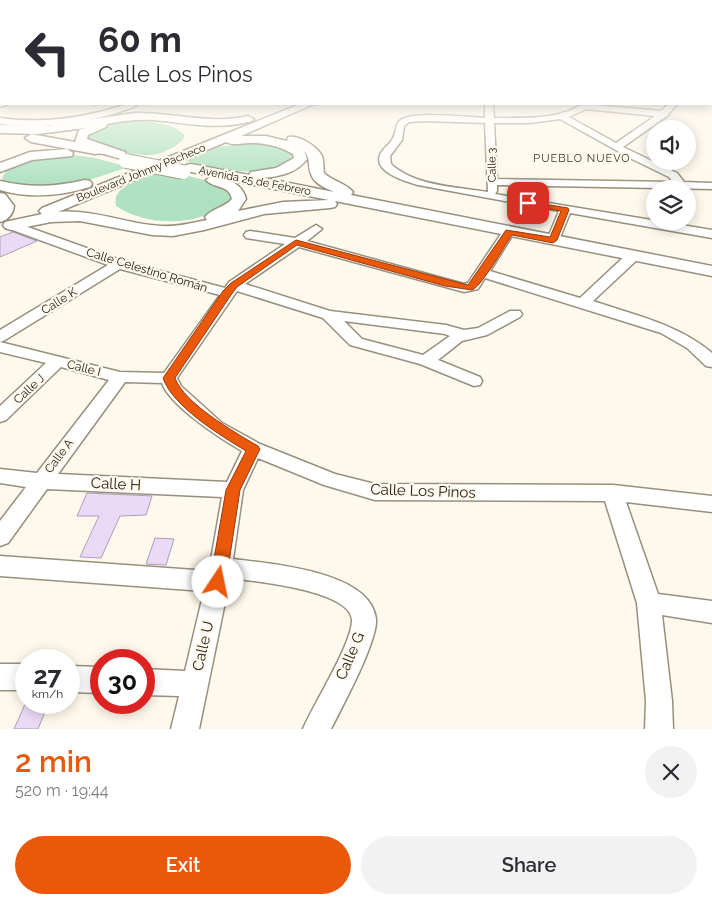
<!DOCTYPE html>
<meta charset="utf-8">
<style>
:root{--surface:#fff;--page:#f2f2f3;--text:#2b2b33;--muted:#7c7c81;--accent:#ea580c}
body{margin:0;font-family:Raleway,sans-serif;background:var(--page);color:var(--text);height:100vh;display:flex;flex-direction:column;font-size:19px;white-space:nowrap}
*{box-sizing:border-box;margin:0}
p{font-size:16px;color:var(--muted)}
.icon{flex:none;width:28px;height:28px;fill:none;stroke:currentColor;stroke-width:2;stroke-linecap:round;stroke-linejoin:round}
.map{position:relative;height:729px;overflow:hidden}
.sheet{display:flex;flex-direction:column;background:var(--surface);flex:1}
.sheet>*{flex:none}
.banner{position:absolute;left:0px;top:0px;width:712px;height:105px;box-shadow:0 2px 12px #0003;background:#fff;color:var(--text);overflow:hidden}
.tools{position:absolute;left:646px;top:120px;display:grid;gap:10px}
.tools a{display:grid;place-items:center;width:50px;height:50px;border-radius:50%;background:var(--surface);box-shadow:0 2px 12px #0003;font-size:25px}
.speed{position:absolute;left:15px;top:649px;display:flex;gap:10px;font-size:25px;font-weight:700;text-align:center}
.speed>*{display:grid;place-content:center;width:65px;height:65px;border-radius:50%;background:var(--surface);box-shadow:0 2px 12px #0003;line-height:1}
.speed small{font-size:12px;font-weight:400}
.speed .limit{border:8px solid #d22;background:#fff;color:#111}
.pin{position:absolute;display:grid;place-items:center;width:42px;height:42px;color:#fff;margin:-21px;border-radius:10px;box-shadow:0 2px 8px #0006}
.me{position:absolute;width:55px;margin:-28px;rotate:11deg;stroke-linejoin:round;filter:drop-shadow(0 0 4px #0008)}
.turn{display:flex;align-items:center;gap:18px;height:105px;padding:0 15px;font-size:22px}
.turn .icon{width:65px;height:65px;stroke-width:2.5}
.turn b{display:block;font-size:35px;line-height:42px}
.round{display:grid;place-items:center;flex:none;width:52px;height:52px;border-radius:26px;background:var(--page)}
.summary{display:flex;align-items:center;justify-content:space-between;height:85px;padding:0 15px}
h1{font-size:30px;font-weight:600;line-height:38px;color:var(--accent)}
.primary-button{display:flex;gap:10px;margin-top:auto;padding:10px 15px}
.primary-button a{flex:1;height:58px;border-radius:30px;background:var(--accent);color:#fff;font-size:20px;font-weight:600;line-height:58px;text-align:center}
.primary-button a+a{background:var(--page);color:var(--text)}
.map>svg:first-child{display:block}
.green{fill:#aee1c0}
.building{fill:#eadaf8;stroke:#a9a0b2}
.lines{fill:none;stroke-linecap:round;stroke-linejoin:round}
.minor-casing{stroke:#998f7d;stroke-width:3}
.major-casing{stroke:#998f7d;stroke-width:3}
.highway-casing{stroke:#998f7d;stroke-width:3}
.minor{fill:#fff;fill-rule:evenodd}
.major{fill:#fff;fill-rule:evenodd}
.highway{fill:#fff;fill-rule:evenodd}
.major-bridge-casing{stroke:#998f7d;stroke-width:16;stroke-linecap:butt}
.major-bridge{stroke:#fff;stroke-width:14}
.route{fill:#ea580c;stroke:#983908}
.labels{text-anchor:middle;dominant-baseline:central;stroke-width:4.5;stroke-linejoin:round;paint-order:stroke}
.far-neighbourhood-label{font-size:11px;letter-spacing:1px;fill:#3d3525;stroke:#fff8ec}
.far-street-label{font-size:11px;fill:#25211a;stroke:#fff8ec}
.street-label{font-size:12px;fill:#25211a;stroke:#fff8ec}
.near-street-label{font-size:15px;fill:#25211a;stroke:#fff8ec}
</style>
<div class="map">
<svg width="712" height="729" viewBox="0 0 712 729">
<rect width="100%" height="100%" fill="#fff8ec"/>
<path class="green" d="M127 121C144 121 173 121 185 136 181 145 162 154 152 155 141 156 104 151 94 145 91 144 88 140 85 138 96 126 112 124 127 121Z
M255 142 289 149 293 155C279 186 210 166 185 161L218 147Z
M66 154 95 158 129 167 83 182 48 190 6 184 2 179C9 156 46 157 66 154Z
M161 172C188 175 210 179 233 193V199C203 227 149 228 116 206 116 203 115 200 116 197 119 185 150 176 161 172Z"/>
<path class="building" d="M13 232 37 241 0 257V237Z
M87 493 152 496 146 515 120 516 101 558 80 557 99 516H77Z
M155 538 174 539 166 565 146 564Z
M26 702H49L38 729H14Z"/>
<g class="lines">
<g class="minor-casing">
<path id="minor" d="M1 102V104H8L0 107Z
M127 104H138C132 109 121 111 113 114 76 125 39 129 0 124V118C44 124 85 118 127 104Z
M485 104H493L494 118H502C530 118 559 119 583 104L661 111 669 104H677L667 116 623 147 677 173 684 182 712 183V189L497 185V191L495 194 712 230V238L570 213 559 240 553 244 547 240 559 211 418 185C407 182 373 172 380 155 383 148 389 145 392 140 398 131 393 122 405 118 421 112 466 117 485 118ZM586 109 655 116 616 143 569 117ZM560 119 632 159 669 177 673 182 497 179 494 123H530ZM424 121 485 123 488 192C457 187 414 186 391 164L390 156 402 140 404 126 409 122Z
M11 221 123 261 225 288 229 282 285 244 246 238 244 235 246 232 250 231 295 238 316 225 322 229 307 241 464 284 468 283 505 228H513L515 231 490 271 580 298 628 253H638L639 256 638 259 593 301C634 315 678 324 712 353V367L706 366 687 348 661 333 485 278 478 289 464 292 299 247 245 284 330 311 446 325 464 330 478 328 510 311H520L522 314 520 317 487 335 462 341 438 360 480 377 482 381 480 385 474 386 420 364 350 345 323 318 237 291 177 378 181 386 222 423 260 444 335 474 375 484 613 485 712 496V512L626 502 658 594 712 601V623L662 615 672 701 673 729H645L646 701 637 603 605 501 375 500 324 485 258 458 243 490 233 559C271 564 371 571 376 619 378 641 342 707 331 729H303C314 703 352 644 352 620 351 590 253 581 230 578L199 729H171L179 696 144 695V669L185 671 204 591 0 576V556L209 571 222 497 47 489 8 543 0 546V521L26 487 0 483V469L37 473 109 380 61 367 6 420 0 422V406L46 363 0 352V342L120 372 164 373 220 295 120 269 5 340 0 342V330L108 265 7 228 5 225 7 222ZM344 321 445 334 450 336 423 355 362 339ZM125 382 162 383C170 406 221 439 242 451L227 482 58 474Z
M0 664H26V690H0Z
M69 666 101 667V693L69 692Z"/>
</g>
<g class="major-casing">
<path id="major" d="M711 85H712V89H711Z
M300 104H314L241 136H266L287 141 288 137C299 135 317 146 322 156 324 161 323 168 324 173 332 181 346 183 353 192L351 195 712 266V276L335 201 337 204 335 207 330 208 264 214 204 230 173 236 152 235 80 221 51 222 11 230 5 228 3 225 5 222 42 214 39 211 42 208ZM226 142C233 146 242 143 250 143 266 143 279 146 293 154L294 158 276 168 251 172 249 175 191 164 186 165 184 168 186 171 212 176 206 180C214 189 229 184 232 199 224 208 212 208 205 217L207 220C192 223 177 227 161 226 126 224 94 209 58 212ZM304 151C312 161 307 165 311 174 314 184 326 188 334 192L264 178C280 176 297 173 307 159ZM224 179 329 200 283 202 238 211 246 199C243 187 235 182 224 179Z
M134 113C173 112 209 125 248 116L254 119 252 121C216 131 189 123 153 120 137 119 122 121 107 124L106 127 88 135 87 139 125 152 126 155 125 158C114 160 105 151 95 154L31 142 25 138 31 134 75 142 79 130 85 128 38 134 0 133V125L48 126Z
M67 149 73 153 72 156 32 160 0 172V163L30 152Z
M85 180 90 181 92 184 90 187C60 196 30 199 0 190V181C30 188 55 187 85 180Z
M0 193 5 194 14 206C13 214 8 220 0 222Z"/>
</g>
<g class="highway-casing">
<path id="highway" d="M711 88H712V96H711Z"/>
</g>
<use href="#minor" class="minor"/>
<use href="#major" class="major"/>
<use href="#highway" class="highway"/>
<g class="major-bridge-casing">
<path id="major-bridge" d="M126 161 183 172"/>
</g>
<use href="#major-bridge" class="major-bridge"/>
</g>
<linearGradient id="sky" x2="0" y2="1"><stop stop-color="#8dc6f1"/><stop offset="0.45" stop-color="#fffcf6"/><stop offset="1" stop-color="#fffcf6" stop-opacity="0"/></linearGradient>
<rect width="712" height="187" fill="url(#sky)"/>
<path class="route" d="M526 201 568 208 569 210 557 240 553 243 512 235C504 246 483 285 472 290L445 286 297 245 237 287 231 295 175 378C184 403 234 432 258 446L260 449 240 490 226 582 224 587 218 589 212 587 210 582 226 490 246 451C220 435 173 407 163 378L223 291 231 283 296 240 468 285 506 230 550 237 561 211 526 205Z"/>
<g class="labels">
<g class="far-neighbourhood-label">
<text x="582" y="158">PUEBLO NUEVO</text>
</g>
<g class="far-street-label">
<text transform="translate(492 165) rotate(-91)">Calle 3</text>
<text transform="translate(141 173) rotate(-22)">Boulevard Johnny Pacheco</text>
<text transform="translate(255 181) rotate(11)">Avenida 25 de Febrero</text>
</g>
<g class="street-label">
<text transform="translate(147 270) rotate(17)">Calle Celestino Román</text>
<text transform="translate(59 301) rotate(-32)">Calle K</text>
<text transform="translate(84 368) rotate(14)">Calle I</text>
<text transform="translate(29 389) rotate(-43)">Calle J</text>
<text transform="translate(59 456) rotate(-53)">Calle A</text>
</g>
<g class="near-street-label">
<text transform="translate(116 484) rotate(3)">Calle H</text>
<text transform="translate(423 491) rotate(2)">Calle Los Pinos</text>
<text transform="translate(203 646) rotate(-77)">Calle U</text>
<text transform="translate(350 656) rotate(-67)">Calle G</text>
</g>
</g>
</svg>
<div class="tools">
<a><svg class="icon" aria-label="sound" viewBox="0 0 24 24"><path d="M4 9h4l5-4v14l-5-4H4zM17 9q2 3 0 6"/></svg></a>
<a><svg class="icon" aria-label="layers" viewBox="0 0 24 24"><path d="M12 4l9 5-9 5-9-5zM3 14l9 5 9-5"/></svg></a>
</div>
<div class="speed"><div>27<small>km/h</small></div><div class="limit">30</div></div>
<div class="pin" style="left:528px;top:203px;background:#d93025"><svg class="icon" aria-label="arrive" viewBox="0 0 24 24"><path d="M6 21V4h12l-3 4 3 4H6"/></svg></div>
<svg class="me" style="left:218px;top:582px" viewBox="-20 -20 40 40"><circle r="19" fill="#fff"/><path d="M0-13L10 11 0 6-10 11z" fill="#ea580c"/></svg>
<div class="banner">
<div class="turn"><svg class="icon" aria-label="left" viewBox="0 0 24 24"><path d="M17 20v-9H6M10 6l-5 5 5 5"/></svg><div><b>60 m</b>Calle Los Pinos</div></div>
</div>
</div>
<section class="sheet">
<div class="summary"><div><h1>2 min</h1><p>520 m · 19:44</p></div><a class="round"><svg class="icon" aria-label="close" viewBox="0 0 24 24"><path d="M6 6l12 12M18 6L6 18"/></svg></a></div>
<div class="primary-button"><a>Exit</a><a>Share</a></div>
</section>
